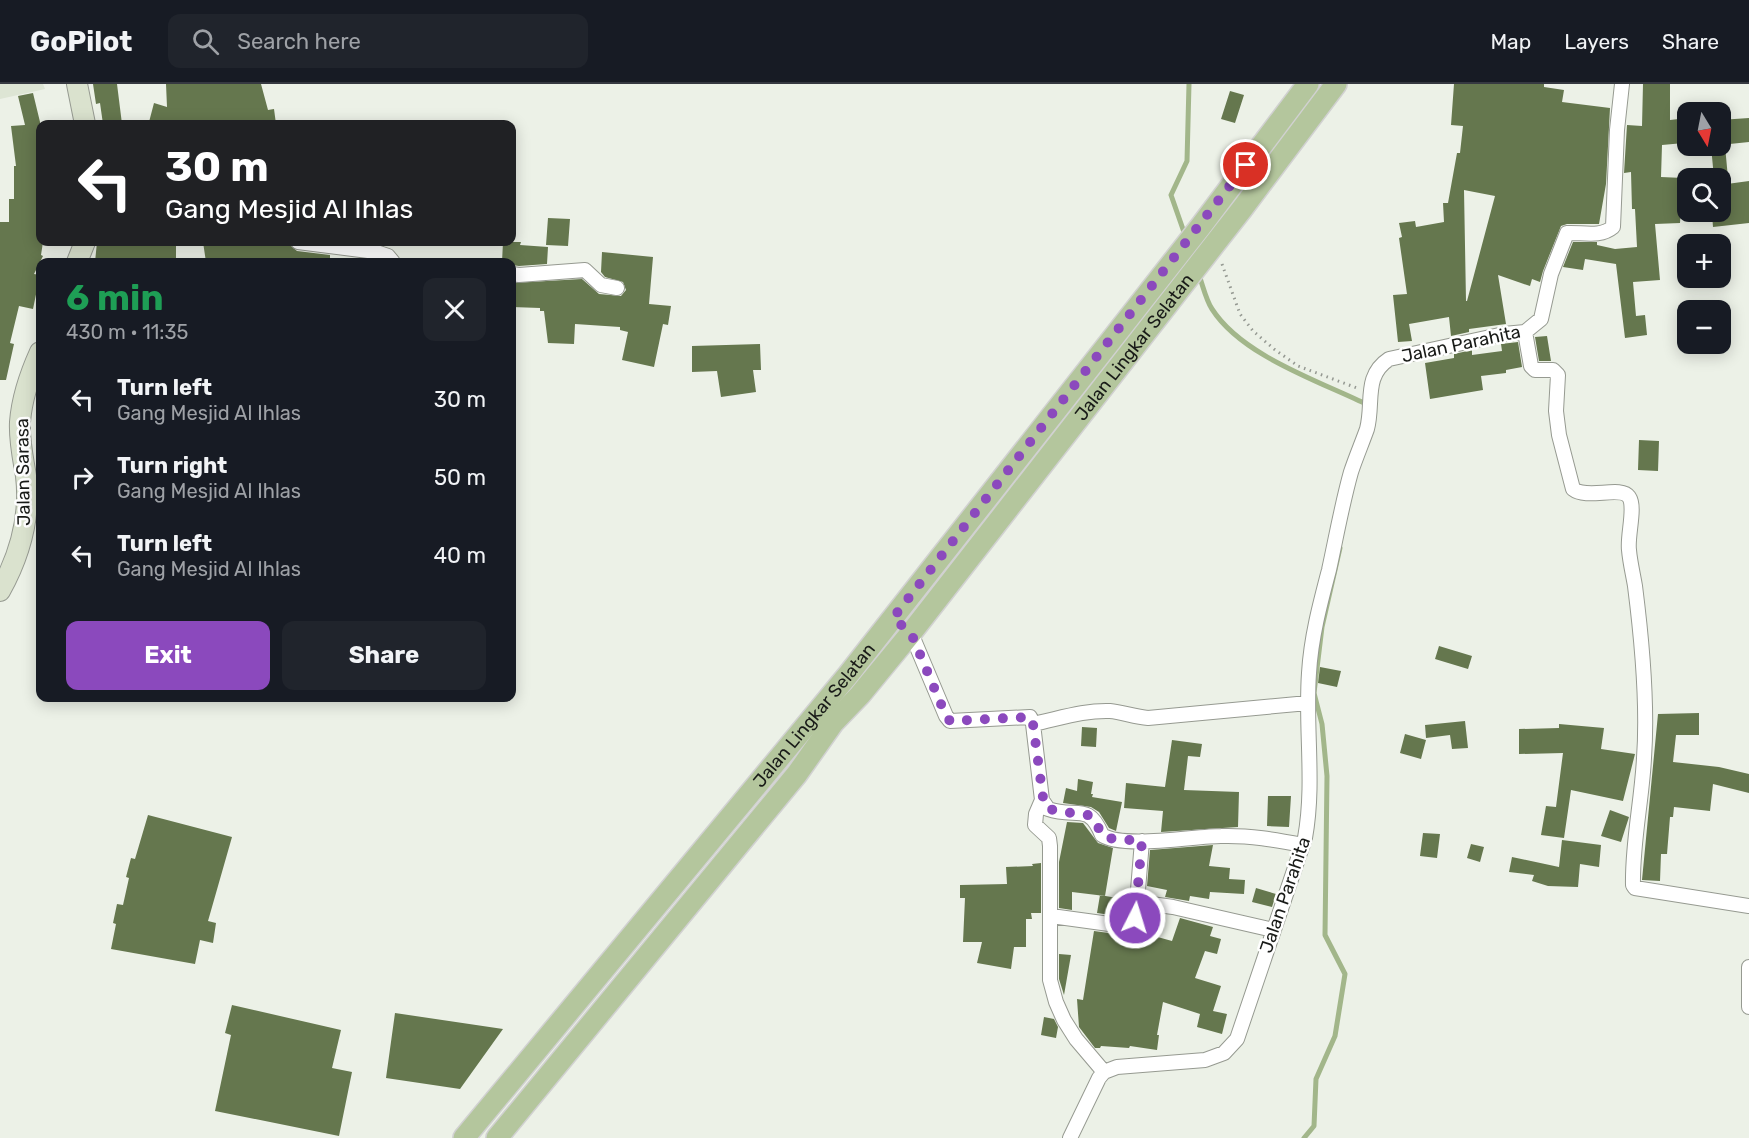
<!DOCTYPE html>
<meta charset="utf-8">
<style>
:root{--surface:#171b24;--page:#20242c;--text:#f1f3f6;--muted:#9ea1a6;--line:#363941;--accent:#8b49bd}
body{margin:0;font-family:Rubik,sans-serif;background:var(--page);color:var(--text);height:100vh;display:flex;flex-direction:column;font-size:22px;white-space:nowrap}
*{box-sizing:border-box;margin:0}
p{font-size:20px;color:var(--muted)}
.icon{flex:none;width:33px;height:33px;fill:none;stroke:currentColor;stroke-width:2;stroke-linecap:round;stroke-linejoin:round}
.map{position:relative;flex:1;overflow:hidden}
.drawer{position:absolute;left:36px;top:174px;width:480px;height:444px;display:flex;flex-direction:column;background:var(--surface);border-radius:12px;box-shadow:0 3px 15px #0003}
.drawer>*{flex:none}
.banner{position:absolute;left:36px;top:36px;width:480px;height:126px;border-radius:12px;box-shadow:0 3px 15px #0003;background:#202124;color:#fff;overflow:hidden}
.needle{width:39px;rotate:170deg}
.fabs{position:absolute;left:1677px;top:18px;display:grid;gap:12px}
.fabs a{display:grid;place-items:center;width:54px;height:54px;border-radius:12px;background:var(--surface);box-shadow:0 3px 15px #0003;font-size:30px}
.pin{position:absolute;display:grid;place-items:center;width:51px;height:51px;color:#fff;margin:-26px;border:3px solid #fff;border-radius:50%;box-shadow:0 2px 6px #0007}
.me{position:absolute;width:66px;margin:-33px;rotate:5deg;stroke-linejoin:round;filter:drop-shadow(0 0 4px #0008)}
.turn{display:flex;align-items:center;gap:21px;height:126px;padding:0 30px;font-size:27px}
.turn .icon{width:78px;height:78px;stroke-width:2.5}
.turn b{display:block;font-size:42px;line-height:51px}
.round{display:grid;place-items:center;flex:none;width:63px;height:63px;border-radius:12px;background:var(--page)}
.headline{display:flex;align-items:center;justify-content:space-between;height:102px;padding:0 30px}
h1{font-size:36px;font-weight:700;line-height:45px;color:#1e9e55}
.button{display:flex;gap:12px;margin-top:auto;padding:12px 30px}
.button a{flex:1;height:69px;border-radius:12px;background:var(--accent);color:#fff;font-size:24px;font-weight:700;line-height:69px;text-align:center}
.button a+a{background:var(--page);color:var(--text)}
ul{padding:0;list-style:none}
li{display:flex;align-items:center;gap:18px;height:78px;padding:0 30px}
li div{flex:1}
li b{display:block;font-size:22px}
li em{font-style:normal}
header{display:flex;align-items:center;gap:36px;box-sizing:border-box;height:84px;padding:0 30px;background:var(--surface);border-bottom:2px solid var(--line)}
header strong{font-size:28px}
nav{display:flex;gap:33px;margin-inline-start:auto;font-size:21px}
.search{width:420px;height:54px;background:var(--page);display:flex;align-items:center;gap:15px;box-sizing:border-box;padding:0 21px;border-radius:12px;color:var(--muted);font-size:22px}
.map>svg:first-child{display:block}
.built{fill:#dde5d4}
.lines{fill:none;stroke-linecap:round;stroke-linejoin:round}
.stream{stroke:#a2b68a;stroke-width:5}
.building{fill:#65774e;fill-rule:evenodd}
.street-casing{stroke:#969a91;stroke-width:16}
.secondary-casing{stroke:#969a91;stroke-width:22}
.primary-casing{stroke:#d1d1d1;stroke-width:24}
.path{stroke:#959992;stroke-width:3;stroke-dasharray:1.5 4.5;stroke-linecap:butt}
.street{stroke:#fff;stroke-width:14}
.secondary{stroke:#dae2ce;stroke-width:20}
.primary{stroke:#b4c69d;stroke-width:21}
.route{stroke:#8b49bd;stroke-width:10;stroke-dasharray:0 18}
.labels{text-anchor:middle;dominant-baseline:central;stroke-width:5;stroke-linejoin:round;paint-order:stroke}
.street-label{font-size:18px;fill:#191b18;stroke:#fff}
</style>
<header>
<strong>GoPilot</strong>
<div class="search"><svg class="icon" aria-label="search" viewBox="0 0 24 24"><circle cx="10" cy="10" r="6"/><path d="M15 15l6 6"/></svg>Search here</div>
<nav><a>Map</a><a>Layers</a><a>Share</a></nav>
</header>
<div class="map">
<svg width="1749" height="1054" viewBox="0 0 1749 1054">
<rect width="100%" height="100%" fill="#ecf1e7"/>
<path class="built" d="M0 0H43L45 5 0 15Z"/>
<g class="lines">
<path class="stream" d="M1185 151 1171 111 1187 77 1189 0
M1199 191C1203 202 1206 216 1212 225 1242 272 1319 297 1368 321
M1304 1054 1314 1042 1316 995 1335 952 1345 890 1325 851 1327 692 1322 640 1314 609 1322 543 1340 464"/>
</g>
<path class="building" d="M93 0H117L122 40H103L100 19 96 20Z
M166 0H261L268 26 274 25 276 40H159L149 38 154 19 167 23Z
M1454 0H1544V3L1564 6 1562 18 1610 24 1606 100 1599 140H1567L1561 142 1543 187 1540 198 1532 195 1530 202 1498 191 1506 240 1469 245V248L1451 252 1449 233 1409 240 1412 257 1398 258 1393 211 1407 210 1399 154 1402 153 1399 139 1415 137 1416 143 1444 138 1443 119H1448L1457 69H1460L1463 42 1451 41ZM1464 106 1495 112 1467 217H1466Z
M1643 0H1670V36L1688 34V54L1684 55V59L1662 61 1661 93 1683 94 1680 139 1655 140 1660 196 1633 198 1636 232 1645 231 1647 251 1625 254 1616 180 1585 175 1583 186 1563 183 1573 158H1597V161L1615 165 1637 163 1635 125H1632L1631 88 1624 89 1627 41 1642 42Z
M1230 7 1244 11 1235 39 1221 35Z
M33 9 40 38V158H43L41 171 43 172 34 190 40 191 33 225 19 222 10 259 14 260 6 296H0V138H9V115H14V82H16L11 42 25 41 18 12Z
M1749 34V58L1720 61V36Z
M1711 62H1725L1728 94H1714Z
M1749 97V139L1713 143 1712 130 1730 127 1727 100Z
M548 134 570 135 568 162 546 161Z
M97 158H176V178H95Z
M203 158H253V160L290 161 297 167 330 171V178H206Z
M503 158H521L520 161 548 163 547 180 519 182 512 181V178H502Z
M602 168 653 173 649 220 671 222 668 241 663 240 654 283 622 276 628 248 620 246V243L575 240 574 260 548 259 544 227H540V224L512 223V199L582 195 599 210 621 212 626 206 623 198 605 193 601 188Z
M1547 252 1551 277H1539L1535 253Z
M1518 258 1522 283 1506 286V289L1481 292 1483 306 1430 315 1425 279 1454 274V270L1472 266V271L1502 267 1501 260Z
M760 260 761 286H753L756 308 721 313 717 287 692 288V262Z
M1639 356 1659 357 1658 387 1638 386Z
M1439 562 1472 572 1468 585 1435 575Z
M1320 583 1341 587 1337 603 1318 599Z
M1699 629V651H1676L1673 678 1719 683 1749 690V709L1713 700 1710 727 1674 723 1673 733H1670L1667 770H1661L1660 797 1642 796 1658 630Z
M1465 637 1468 664 1452 665 1450 651 1426 654 1425 641Z
M1559 640 1604 644 1601 665 1635 670 1623 717 1571 706 1564 754 1541 751 1546 722 1556 723 1563 669 1519 670V645L1559 644Z
M1082 643 1097 644 1096 663 1081 662Z
M1405 650 1426 656 1421 675 1400 669Z
M1172 656 1202 660 1200 673 1188 672 1184 706 1239 708 1238 743 1161 748 1163 727 1124 724 1126 699 1165 703Z
M1078 695 1093 698 1091 710H1093L1092 713 1122 718 1116 747 1109 744 1099 728 1091 723 1063 719 1066 704 1077 707Z
M1268 712H1291L1289 743 1267 742Z
M1610 726 1629 733 1621 758 1601 752Z
M148 731 232 753 208 837 216 839 213 859 200 856 195 880 111 865 116 840 113 839 117 820 123 821 129 794 126 793 131 774 135 775Z
M1067 738 1083 739 1098 759 1113 764 1105 812 1072 808V826L1059 824V778Z
M1423 749 1440 750 1437 774 1420 772Z
M1562 756 1601 761 1599 783 1580 780 1578 803 1548 802 1532 797 1534 791 1509 788 1512 773 1559 783Z
M1471 760 1484 763 1480 778 1467 774Z
M1213 761 1209 782 1230 784 1229 795 1245 796 1244 810 1210 808 1209 815 1190 812 1189 817 1165 813 1167 806 1147 802 1150 766Z
M1041 779V829H1031L1032 835H1026V863H1014L1011 885 977 879 982 858H963L965 814H960V801L1007 800 1006 783 1033 782 1032 780Z
M1256 804 1276 810 1272 823 1252 818Z
M1100 811 1128 816 1125 833 1097 829Z
M1180 834 1213 843 1210 852 1221 855 1217 870 1205 867 1195 894 1221 902 1213 927 1227 930 1222 950 1197 943 1200 930 1163 918 1157 951H1159L1157 966 1130 962 1129 964 1101 962 1100 964H1095L1079 943 1077 915 1083 916 1094 847 1123 851 1136 847 1172 857Z
M1059 870 1071 871 1064 911 1059 895Z
M232 921 341 946 332 984 352 988 339 1052 215 1027 231 951 225 949Z
M395 929 503 945 460 1005 386 994Z
M1044 933 1054 935 1058 943 1056 954 1041 951Z"/>
<g class="lines">
<g class="street-casing">
<path id="street" d="M298 158 376 168 388 172 393 178
M512 190 519 191 585 186 601 201 617 204
M1525 248 1531 282 1535 286H1553L1558 291 1556 327 1559 351 1573 405C1587 416 1621 401 1629 413 1636 423 1627 452 1629 466 1630 478 1633 490 1635 502 1642 557 1648 619 1644 674 1642 716 1632 759 1633 801L1635 804 1749 822
M911 549 946 632 950 637 1030 633 1033 640 1042 716 1048 725C1076 735 1088 717 1102 751 1123 765 1194 752 1221 752 1249 751 1276 756 1303 761
M1033 640C1058 635 1084 626 1110 627 1122 628 1135 633 1148 634L1308 619
M1042 716 1036 730 1035 741 1049 754 1050 762V896L1056 918 1064 936 1076 955 1104 988
M1137 818 1142 757
M1051 832 1124 842 1130 841 1135 834 1137 818 1173 823 1273 846
M1749 883V923
M1070 1054 1099 994 1104 988 1117 983 1205 976 1224 969 1237 955 1305 754C1315 699 1305 644 1309 589 1311 554 1320 520 1329 486 1336 454 1342 420 1351 388 1356 373 1362 359 1367 345 1374 319 1363 292 1389 275L1504 250 1525 248 1541 235 1551 190 1567 149C1582 148 1600 154 1613 143L1617 46 1622 0"/>
</g>
<g class="secondary-casing">
<path id="secondary" d="M77 0 85 40
M77 178 85 158
M0 507C20 471 31 434 26 392 23 374 19 357 20 338 22 312 30 290 40 268"/>
</g>
<g class="primary-casing">
<g id="primary">
<path id="s1" d="M464 1054 848 591 1201 142 1308 0"/>
<path id="s2" d="M497 1054 797 690 833 639 860 611 911 549 1242 125 1336 0"/>
</g>
</g>
<path class="path" d="M1222 180 1240 230 1253 247 1274 265 1298 282 1357 304"/>
<use href="#street" class="street"/>
<use href="#secondary" class="secondary"/>
<use href="#primary" class="primary"/>
</g>
<g class="lines">
<path class="route" d="M1135 834 1142 757 1107 754 1102 751 1093 733C1078 726 1057 732 1044 721L1033 640 1030 633 950 637 946 632 911 549 893 534 1246 81"/>
</g>
<g class="labels">
<g class="street-label">
<text transform="translate(1461 260) rotate(-12)">Jalan Parahita</text>
<text stroke="none"><textPath href="#s2" startOffset="1016">Jalan Lingkar Selatan</textPath></text>
<text transform="translate(23 388) rotate(-91)">Jalan Sarasa</text>
<text stroke="none"><textPath href="#s1" startOffset="549">Jalan Lingkar Selatan</textPath></text>
<text transform="translate(1285 811) rotate(-71)">Jalan Parahita</text>
</g>
</g>
</svg>
<div class="fabs">
<a><svg class="needle" viewBox="-14 -14 28 28"><path d="M0-13l5 13h-10z" fill="#e53935"/><path d="M0 13l5-13h-10z" fill="#9ea1a6"/></svg></a>
<a><svg class="icon" aria-label="search" viewBox="0 0 24 24"><circle cx="10" cy="10" r="6"/><path d="M15 15l6 6"/></svg></a>
<a>+</a>
<a>−</a>
</div>
<div class="pin" style="left:1246px;top:81px;background:#d93025"><svg class="icon" aria-label="arrive" viewBox="0 0 24 24"><path d="M6 21V4h12l-3 4 3 4H6"/></svg></div>
<svg class="me" style="left:1135px;top:834px" viewBox="-20 -20 40 40"><circle r="17" fill="#8b49bd" stroke="#fff" stroke-width="3"/><path d="M0-11L8 9 0 5-8 9z" fill="#fff"/></svg>
<div class="banner">
<div class="turn"><svg class="icon" aria-label="left" viewBox="0 0 24 24"><path d="M17 20v-9H6M10 6l-5 5 5 5"/></svg><div><b>30 m</b>Gang Mesjid Al Ihlas</div></div>
</div>
<section class="drawer">
<div class="headline"><div><h1>6 min</h1><p>430 m · 11:35</p></div><a class="round"><svg class="icon" aria-label="close" viewBox="0 0 24 24"><path d="M6 6l12 12M18 6L6 18"/></svg></a></div>
<ul>
<li><svg class="icon" aria-label="left" viewBox="0 0 24 24"><path d="M17 20v-9H6M10 6l-5 5 5 5"/></svg><div><b>Turn left</b><p>Gang Mesjid Al Ihlas</p></div><em>30 m</em></li>
<li><svg class="icon" aria-label="right" viewBox="0 0 24 24"><path d="M7 20v-9h11M14 6l5 5-5 5"/></svg><div><b>Turn right</b><p>Gang Mesjid Al Ihlas</p></div><em>50 m</em></li>
<li><svg class="icon" aria-label="left" viewBox="0 0 24 24"><path d="M17 20v-9H6M10 6l-5 5 5 5"/></svg><div><b>Turn left</b><p>Gang Mesjid Al Ihlas</p></div><em>40 m</em></li>
</ul>
<div class="button"><a>Exit</a><a>Share</a></div>
</section>
</div>
